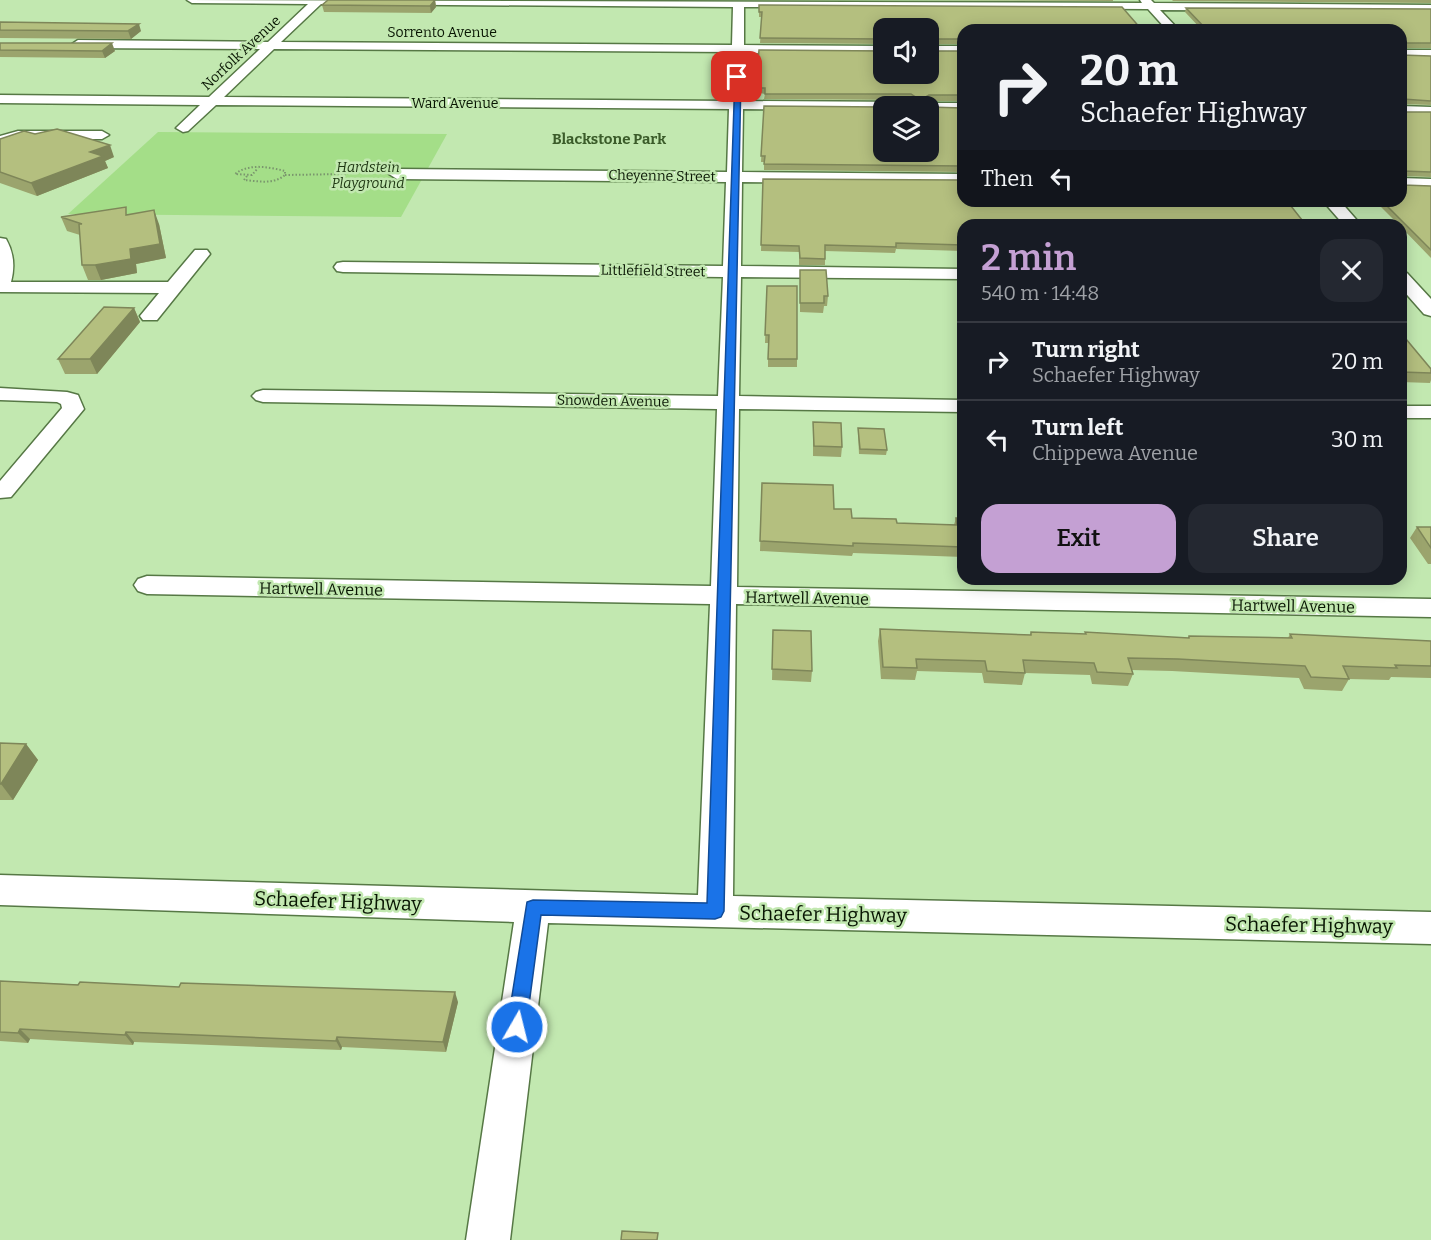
<!DOCTYPE html>
<meta charset="utf-8">
<style>
:root{--surface:#171b24;--page:#242831;--text:#f1f3f6;--muted:#9ea1a6;--line:#363941;--accent:#c4a0d3}
body{margin:0;font-family:Bitter,serif;background:var(--page);color:var(--text);height:100vh;display:flex;flex-direction:column;font-size:22px;white-space:nowrap}
*{box-sizing:border-box;margin:0}
p{font-size:20px;color:var(--muted)}
.icon{flex:none;width:33px;height:33px;fill:none;stroke:currentColor;stroke-width:2;stroke-linecap:round;stroke-linejoin:round}
.map{position:relative;flex:1;overflow:hidden}
.side{position:absolute;left:957px;top:219px;width:450px;height:366px;display:flex;flex-direction:column;background:var(--surface);border-radius:18px;box-shadow:0 3px 15px #0003}
.side>*{flex:none}
.hud{position:absolute;left:957px;top:24px;width:450px;height:183px;border-radius:18px;box-shadow:0 3px 15px #0003;background:#171b24;color:var(--text);overflow:hidden}
.buttons{position:absolute;left:873px;top:18px;display:grid;gap:12px}
.buttons a{display:grid;place-items:center;width:66px;height:66px;border-radius:12px;background:var(--surface);box-shadow:0 3px 15px #0003;font-size:30px}
.pin{position:absolute;display:grid;place-items:center;width:51px;height:51px;color:#fff;margin:-26px;border-radius:12px;box-shadow:0 3px 9px #0006}
.me{position:absolute;width:66px;margin:-33px;rotate:8deg;stroke-linejoin:round;filter:drop-shadow(0 0 4px #0008)}
.turn{display:flex;align-items:center;gap:21px;height:126px;padding:0 24px;font-size:27px}
.turn .icon{width:78px;height:78px;stroke-width:2.5}
.turn b{display:block;font-size:42px;line-height:51px}
.then{display:flex;align-items:center;height:57px;padding:0 24px;background:#0003;gap:12px;font-size:22px}
.round{display:grid;place-items:center;flex:none;width:63px;height:63px;border-radius:18px;background:var(--page)}
.headline{display:flex;align-items:center;justify-content:space-between;height:102px;padding:0 24px}
h1{font-size:36px;font-weight:600;line-height:45px;color:var(--accent)}
.cta{display:flex;gap:12px;margin-top:auto;padding:12px 24px}
.cta a{flex:1;height:69px;border-radius:18px;background:var(--accent);color:#111;font-size:24px;font-weight:600;line-height:69px;text-align:center}
.cta a+a{background:var(--page);color:var(--text)}
ul{padding:0;list-style:none}
li{display:flex;align-items:center;gap:18px;height:78px;padding:0 24px;border-top:2px solid var(--line)}
li div{flex:1}
li b{display:block;font-size:22px}
li em{font-style:normal}
.map>svg:first-child{display:block}
.green{fill:#a4de88}
.lines{fill:none;stroke-linecap:round;stroke-linejoin:round}
.minor-casing{stroke:#567845;stroke-width:3}
.path{stroke:#7a966d;stroke-width:2;stroke-dasharray:1.5 2;stroke-linecap:butt}
.minor{fill:#fff;fill-rule:evenodd}
.wall{fill:#9ba46d}
.shaded-wall{fill:#7e8659}
.building{fill:#b4bf7f;stroke:#7e8659;stroke-width:1.5}
.route{fill:#1a73e8;stroke:#114b97;stroke-width:1.5}
.labels{text-anchor:middle;dominant-baseline:central;stroke-width:5;stroke-linejoin:round;paint-order:stroke}
.far-street-label{font-size:14px;fill:#091603;stroke:#c2e8b0}
.far-park-label{font-size:14px;font-style:italic;fill:#1f3713;stroke:#c2e8b0}
.far-neighbourhood-label{font-size:15px;font-weight:bold;fill:#3b5c2a;stroke:#c2e8b0}
.street-label{font-size:16px;fill:#091603;stroke:#c2e8b0}
.near-street-label{font-size:20px;fill:#091603;stroke:#c2e8b0}
</style>
<div class="map">
<svg width="1431" height="1240" viewBox="0 0 1431 1240">
<rect width="100%" height="100%" fill="#c2e8b0"/>
<path class="green" d="M158 132 447 134 401 217 68 214Z"/>
<g class="lines">
<g class="minor-casing">
<path id="minor" d="M187 0 1142 3 1140 0H1151L1154 3 1431 5V11L1160 10 1179 30H1167L1148 9 744 7V45L884 46V54L744 53 743 101 910 102 917 106H884V110L743 109 742 172 963 174V184L742 182 741 266 963 269V279L741 277 739 396 963 400V412L739 409 737 587 1431 599V617L736 604 733 896 1431 912V944L548 923 510 1240H466L514 922 0 905V875L698 895 710 604 147 594 138 591 134 585 138 579 147 576 711 586 717 409 263 402 256 400 252 396 256 392 263 390 718 396 723 277 343 272 337 271 334 267 337 263 343 262 723 266 726 182 397 179 389 174 397 169 727 172 729 109 216 105 188 131 183 132 176 128 200 105 0 103V95L209 97 260 49 78 48 72 44 78 40 268 42 308 4 192 3ZM321 4 733 7 732 45 281 42ZM274 49 732 52 730 101 224 97Z
M928 46H963V54H928Z
M1401 50H1431V58H1401Z
M928 103H963V111H928V106H922Z
M1401 106 1431 107V115L1401 114Z
M18 131H102L109 135 102 139H19L0 145V136Z
M1401 178 1431 179V189L1401 188Z
M1323 201H1340L1361 225H1344Z
M0 238 6 239C14 253 15 267 11 282H168L195 250H207L210 254 157 320H143L140 316 159 293 0 292Z
M1401 272 1407 273 1431 299V316L1424 314 1401 288Z
M0 388 67 392 78 395 84 409 11 497 0 498V481L62 408 61 404 57 402 0 400Z
M1401 406H1431V418H1401Z"/>
</g>
<path class="path" d="M285 175 346 174
M247 176 244 180C258 181 273 185 285 175V171C269 167 249 163 235 174L252 175 258 168"/>
<use href="#minor" class="minor"/>
</g>
<path class="wall" d="M435 0 436 7 431 13 324 12 322 5Z
M903 0H1113V1Z
M1172 0H1431V3L1173 1Z
M759 5 963 30V44H928V28H884V44L760 43 762 17H759Z
M1186 8 1431 9V48H1401V30H1202L1185 12Z
M0 22 141 31 131 39 0 38Z
M0 43 115 51 105 58 0 57Z
M759 50 963 51V101H928L924 103H915L910 100 764 99 765 94 760 93V80H757Z
M1401 55 1431 56V105L1402 104Z
M764 106 963 108V172L764 170V162H761Z
M1403 112H1431V177L1401 176Z
M0 139 114 157 105 161 108 168 37 196 0 183Z
M763 179 963 225V251L896 249 895 253 825 251V265H799V252L761 251Z
M1401 183 1403 185 1431 186V258L1401 227V225H1399L1375 201H1401Z
M128 214 159 224 166 258 136 264 137 273 101 280H88L82 265 80 235 67 231 61 217Z
M800 270 828 296 827 306H824L823 313 800 312Z
M767 286 797 359V367H768V343H765Z
M134 308 140 322 97 374H65L58 359Z
M1401 333 1431 369V380L1430 383 1401 382Z
M813 422 842 447 841 457 813 456Z
M858 428 887 450 886 455 859 454 858 433Z
M762 483 834 509 852 518 897 523 954 525 956 518H963V557L853 553 852 556 760 551Z
M1417 527H1431V564H1428L1410 538Z
M880 629 1030 635 1031 632 1085 634V632L1188 638 1189 636 1288 638 1290 634 1431 641V678L1391 677 1389 680 1349 679 1342 691 1304 689 1299 678 1172 671 1131 670 1133 674 1128 686 1092 684 1090 675 1025 673 1022 685 984 683 982 673 917 671 915 680 881 679 878 641Z
M773 630 812 671 811 682 772 680Z
M0 743 26 744 38 760 13 800H0Z
M0 981 458 1002 446 1052 342 1047 341 1050 134 1042 133 1045 30 1039 28 1043 0 1041Z"/>
<path class="shaded-wall" d="M435 0 436 7 431 13 430 6Z
M139 24 141 31 131 39 128 31Z
M112 43 115 51 105 58 102 51Z
M929 95 928 101 921 104 922 99Z
M110 145 114 157 105 161 108 168 37 196 31 183 90 152Z
M154 210 159 224 166 258 136 264 137 273 101 280 95 265 130 249Z
M134 308 140 322 97 374 90 359Z
M26 744 38 760 13 800 1 784Z
M455 992 458 1002 446 1052 443 1042Z
M20 1029 30 1039 28 1043 18 1033Z
M126 1032 134 1042 133 1045 125 1035Z
M337 1037 342 1047 341 1050 336 1041Z"/>
<path class="building" d="M328 0H435L430 6 322 5Z
M759 5 1122 7 1142 30H963V39H928V28H884V39L760 38 762 12H759Z
M1186 8 1431 9V43H1403L1401 45V30H1207Z
M0 22 139 24 128 31 0 30Z
M0 43H112L102 51 0 50Z
M759 50 884 51V74H928V51H963V95H929L922 99 921 102 926 103 928 106H885L887 103H918L920 100 911 94H765V88H760L761 75H757Z
M1401 53V55L1431 56V101L1403 99 1401 108Z
M764 106 884 107V152H928V107L963 108V166L764 164 765 156H761Z
M1401 110 1403 112H1431V172L1403 171 1401 173Z
M57 129 110 145 90 152 103 156 31 183 0 172V139L24 131 35 134Z
M1401 176V183L1403 185 1431 186V250L1382 201H1401Z
M763 179 963 180V201H1287L1306 225H963V245L896 243V247L825 245V259L800 258 799 246 761 245Z
M126 207V215L154 210 160 244 130 249 131 259 95 265H82L79 224H82L61 217Z
M800 270H826L828 296H824V303H800Z
M767 286H797V359H768L769 335H765Z
M104 307 134 308 90 359H58Z
M1401 333 1431 369V373L1401 372Z
M813 422 841 423 842 447 814 446Z
M858 428 884 429 887 450 860 449Z
M762 483 833 485 834 509H851L852 518 896 519 897 523 957 525 956 518H963V547L853 543V546L760 541Z
M1417 527H1431V548Z
M880 629 1031 635V632L1086 634 1085 632 1189 638V636L1292 638 1290 634 1431 641V666L1395 665 1397 668 1343 666 1349 679 1311 677 1305 666 1178 659 1128 658 1133 674 1097 672 1094 663 1023 660 1025 673 987 671 985 661 916 659 917 668 883 667Z
M773 630 811 631 812 671 772 669Z
M0 743 26 744 1 784H0Z
M0 981 78 985 80 982 179 987 181 983 455 992 443 1042 337 1037 336 1041 126 1032 125 1035 20 1029 18 1033 0 1032Z
M622 1231 658 1233 657 1240H621Z"/>
<path class="route" d="M735 75 741 77 724 911 721 917 715 919 541 915 526 1027 524 1034 517 1036 510 1034 507 1027 527 902 533 900 707 903Z"/>
<g class="labels">
<g class="far-street-label">
<text x="442" y="32">Sorrento Avenue</text>
<text transform="translate(241 53) rotate(-43)">Norfolk Avenue</text>
<text x="455" y="103">Ward Avenue</text>
<text transform="translate(662 176) rotate(1)">Cheyenne Street</text>
<text transform="translate(653 271) rotate(1)">Littlefield Street</text>
<text transform="translate(613 401) rotate(1)">Snowden Avenue</text>
</g>
<g class="far-park-label">
<text x="368" y="167">Hardstein<tspan x="368" dy="16">Playground</tspan></text>
</g>
<g class="far-neighbourhood-label">
<text x="609" y="139">Blackstone Park</text>
</g>
<g class="street-label">
<text transform="translate(321 589) rotate(1)">Hartwell Avenue</text>
<text transform="translate(807 598) rotate(1)">Hartwell Avenue</text>
<text transform="translate(1293 606) rotate(1)">Hartwell Avenue</text>
</g>
<g class="near-street-label">
<text transform="translate(338 901) rotate(2)">Schaefer Highway</text>
<text transform="translate(823 914) rotate(1)">Schaefer Highway</text>
<text transform="translate(1309 925) rotate(1)">Schaefer Highway</text>
</g>
</g>
</svg>
<div class="buttons">
<a><svg class="icon" aria-label="sound" viewBox="0 0 24 24"><path d="M4 9h4l5-4v14l-5-4H4zM17 9q2 3 0 6"/></svg></a>
<a><svg class="icon" aria-label="layers" viewBox="0 0 24 24"><path d="M12 4l9 5-9 5-9-5zM3 14l9 5 9-5"/></svg></a>
</div>
<div class="pin" style="left:737px;top:77px;background:#d93025"><svg class="icon" aria-label="arrive" viewBox="0 0 24 24"><path d="M6 21V4h12l-3 4 3 4H6"/></svg></div>
<svg class="me" style="left:517px;top:1027px" viewBox="-20 -20 40 40"><circle r="17" fill="#1a73e8" stroke="#fff" stroke-width="3"/><path d="M0-11L8 9 0 5-8 9z" fill="#fff"/></svg>
<div class="hud">
<div class="turn"><svg class="icon" aria-label="right" viewBox="0 0 24 24"><path d="M7 20v-9h11M14 6l5 5-5 5"/></svg><div><b>20 m</b>Schaefer Highway</div></div>
<div class="then">Then<svg class="icon" aria-label="left" viewBox="0 0 24 24"><path d="M17 20v-9H6M10 6l-5 5 5 5"/></svg></div>
</div>
<section class="side">
<div class="headline"><div><h1>2 min</h1><p>540 m · 14:48</p></div><a class="round"><svg class="icon" aria-label="close" viewBox="0 0 24 24"><path d="M6 6l12 12M18 6L6 18"/></svg></a></div>
<ul>
<li><svg class="icon" aria-label="right" viewBox="0 0 24 24"><path d="M7 20v-9h11M14 6l5 5-5 5"/></svg><div><b>Turn right</b><p>Schaefer Highway</p></div><em>20 m</em></li>
<li><svg class="icon" aria-label="left" viewBox="0 0 24 24"><path d="M17 20v-9H6M10 6l-5 5 5 5"/></svg><div><b>Turn left</b><p>Chippewa Avenue</p></div><em>30 m</em></li>
</ul>
<div class="cta"><a>Exit</a><a>Share</a></div>
</section>
</div>
